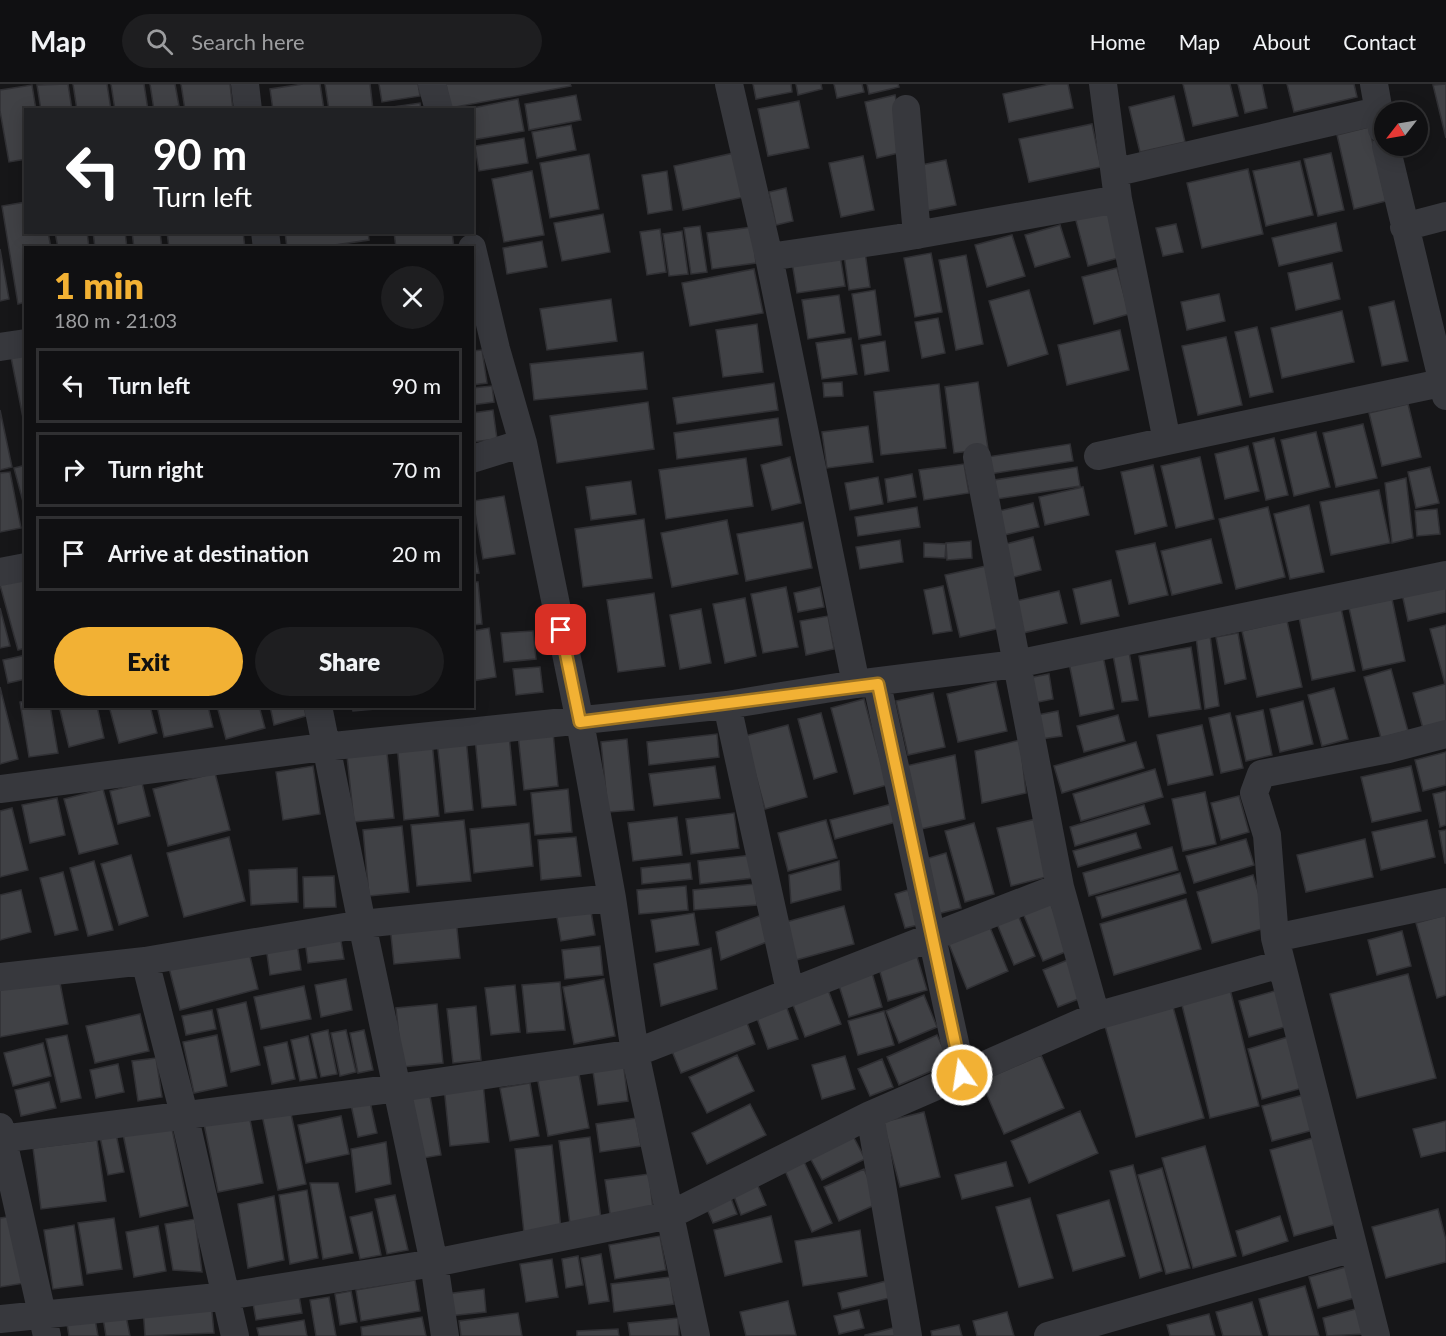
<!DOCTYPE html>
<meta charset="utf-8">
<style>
:root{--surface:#101012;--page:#1e1e20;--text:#f1f3f6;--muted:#9c9d9f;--line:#303032;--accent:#f2b134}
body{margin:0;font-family:Lato,sans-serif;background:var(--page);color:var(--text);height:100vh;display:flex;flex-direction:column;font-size:22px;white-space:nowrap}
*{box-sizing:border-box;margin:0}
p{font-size:20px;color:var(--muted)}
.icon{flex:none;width:33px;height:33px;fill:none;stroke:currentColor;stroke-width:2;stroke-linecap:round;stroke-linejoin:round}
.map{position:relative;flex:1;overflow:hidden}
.drawer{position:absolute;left:24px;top:162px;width:450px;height:462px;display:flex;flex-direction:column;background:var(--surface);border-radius:0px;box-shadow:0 3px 15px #0003,0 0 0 2px var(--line)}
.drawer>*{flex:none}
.top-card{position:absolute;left:24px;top:24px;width:450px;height:126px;border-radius:0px;box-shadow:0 3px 15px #0003,0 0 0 2px var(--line);background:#202124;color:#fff;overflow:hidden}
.needle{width:39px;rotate:239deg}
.fabs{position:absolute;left:1374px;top:18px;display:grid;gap:12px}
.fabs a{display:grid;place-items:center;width:54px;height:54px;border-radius:50%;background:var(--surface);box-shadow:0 3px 15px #0003,0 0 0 2px var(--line);font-size:30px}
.pin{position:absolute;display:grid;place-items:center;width:51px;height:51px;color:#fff;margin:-26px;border-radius:12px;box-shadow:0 3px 9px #0006}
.me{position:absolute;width:66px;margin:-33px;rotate:347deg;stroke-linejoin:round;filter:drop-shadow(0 0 4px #0008)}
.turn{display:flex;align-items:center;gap:21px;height:126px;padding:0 30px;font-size:27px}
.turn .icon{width:78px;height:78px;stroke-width:2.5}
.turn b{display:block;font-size:42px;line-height:51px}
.round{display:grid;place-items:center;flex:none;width:63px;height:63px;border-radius:32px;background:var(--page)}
.headline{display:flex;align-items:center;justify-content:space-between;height:102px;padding:0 30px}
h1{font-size:36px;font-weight:800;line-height:45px;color:var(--accent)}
.button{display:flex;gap:12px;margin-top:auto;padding:12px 30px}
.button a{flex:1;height:69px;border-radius:36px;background:var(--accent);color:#111;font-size:24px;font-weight:800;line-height:69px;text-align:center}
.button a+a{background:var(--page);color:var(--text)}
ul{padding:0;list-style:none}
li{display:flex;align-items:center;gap:18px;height:75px;margin:0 12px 9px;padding:0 18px;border:3px solid var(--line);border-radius:0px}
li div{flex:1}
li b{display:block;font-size:22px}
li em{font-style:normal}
header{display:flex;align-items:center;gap:36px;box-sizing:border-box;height:84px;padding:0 30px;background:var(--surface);border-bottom:2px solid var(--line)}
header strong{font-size:28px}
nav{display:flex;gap:33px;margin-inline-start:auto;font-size:21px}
.search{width:420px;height:54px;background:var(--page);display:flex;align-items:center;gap:15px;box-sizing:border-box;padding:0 21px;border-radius:33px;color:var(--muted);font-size:22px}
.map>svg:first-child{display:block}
.building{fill:#404145;stroke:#303034;stroke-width:1.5}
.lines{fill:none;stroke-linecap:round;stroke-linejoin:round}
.minor{stroke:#37383d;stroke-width:28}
.route-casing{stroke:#9d7322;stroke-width:15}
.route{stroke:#f2b134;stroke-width:10}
</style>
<header>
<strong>Map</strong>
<div class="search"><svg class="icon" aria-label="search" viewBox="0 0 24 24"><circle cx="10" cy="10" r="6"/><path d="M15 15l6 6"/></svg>Search here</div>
<nav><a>Home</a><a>Map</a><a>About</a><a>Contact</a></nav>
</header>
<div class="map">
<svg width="1446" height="1252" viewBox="0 0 1446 1252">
<rect width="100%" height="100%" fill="#161618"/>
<path class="building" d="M68 0 72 26H41L37 1Z
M73 0H107L111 26H77Z
M111 0H144L148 26H115Z
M150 0H175L179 22 154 26Z
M181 0H230L233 26H185Z
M303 0H320L324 26H273L270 5Z
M325 0H370L373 26H329Z
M379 0H418L420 12 382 18Z
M446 0H570L571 2 450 24Z
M753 0H791L792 8 756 15Z
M796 0H821L822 5 798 11Z
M834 0H862L864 8 837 14Z
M867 0H898L899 3 869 10Z
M1050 0H1068L1073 24 1009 38 1003 10Z
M1183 0H1230L1238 32 1193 42Z
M1238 0H1262L1267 24 1245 29Z
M1287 0H1354L1357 13 1294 28Z
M1446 0V54L1433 1Z
M32 1 36 26H26V75L9 78 0 27V6Z
M576 11 581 36 529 46 525 20Z
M895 11 907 67 877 74 865 18Z
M1174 12 1185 58 1140 68 1129 23Z
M518 15 524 47 472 56V26H463Z
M799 17 809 64 768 72 758 25Z
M420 19 421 26H386V24Z
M1092 40 1101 83 1029 98 1019 55Z
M571 41 576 66 537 74 532 48Z
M1369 43 1386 117 1354 125 1337 51Z
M524 54 528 79 479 87 475 62Z
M734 69 744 113 683 126 674 82Z
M1331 69 1344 126 1318 132 1304 75Z
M589 70 599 125 550 134 540 79Z
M863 72 874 126 841 133 829 79Z
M946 76 956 121 926 127 916 82Z
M1300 77 1313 131 1266 142 1253 87Z
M1248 85 1263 150 1202 164 1187 99Z
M532 87 544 151 504 158 492 95Z
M667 87 672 126 648 130 642 91Z
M786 104 793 137 776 141 769 108Z
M26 118V148H48L51 164H26V218L18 220 2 122Z
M1113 123 1126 172 1088 182 1075 133Z
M603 130 610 168 562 177 554 139Z
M1336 139 1342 167 1279 182 1272 154Z
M1176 140 1183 168 1163 172 1156 144Z
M1060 141 1070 173 1035 183 1025 151Z
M700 142 707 188 691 190 684 144Z
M752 143 756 179 712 185 707 149Z
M660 145 666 188 647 191 640 148Z
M682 147 688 190 669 192 663 150Z
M55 148H87L89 164H58Z
M93 148H125L127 164H95Z
M132 148H160L162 164H134Z
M167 148H243L245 164H169Z
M285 148H368L369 156 314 164H287Z
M394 148H452L454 164H396Z
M1012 151 1025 192 987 203 975 161Z
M542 157 547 183 507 190 503 164Z
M0 165 9 215 0 217Z
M865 168 870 203 849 206 844 171Z
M931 169 942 228 915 233 904 174Z
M840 171 845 202 797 209 792 178Z
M966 171 983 260 956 266 939 176Z
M1332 179 1340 215 1296 226 1288 189Z
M1117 184 1129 230 1094 240 1082 193Z
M754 185 763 229 690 242 682 199Z
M875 206 881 251 859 255 852 210Z
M1029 206 1048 270 1008 282 989 217Z
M1219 210 1225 237 1187 246 1181 218Z
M839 211 845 249 808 255 802 216Z
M611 215 617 257 547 266 540 225Z
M1394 217 1408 277 1382 282 1369 223Z
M1342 227 1354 278 1282 294 1271 244Z
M938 234 945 269 922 274 915 238Z
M757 240 763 288 723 293 716 246Z
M1257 243 1273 308 1250 313 1235 248Z
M1120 246 1129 286 1067 301 1058 261Z
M1226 253 1242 321 1198 331 1182 262Z
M851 254 857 290 822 295 816 259Z
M885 257 889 287 865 291 861 261Z
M482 266 487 299 472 301V267Z
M643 268 647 305 534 316 530 280Z
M26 270V349L11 273Z
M842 298 843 312 824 313 823 299Z
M978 298 988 365 954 369 945 303Z
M774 299 778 326 677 340 673 314Z
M939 300 946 364 881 371 874 308Z
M492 302 494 318 472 321V304Z
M648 318 654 365 557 379 550 332Z
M1408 320 1421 373 1382 382 1369 329Z
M0 326 12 383 0 386Z
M493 326 497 355 472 358V329Z
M778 334 782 361 677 375 674 349Z
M1363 340 1377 394 1336 403 1323 349Z
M868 342 873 378 827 384 822 348Z
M1316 348 1330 403 1294 412 1281 356Z
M1274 354 1288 411 1266 416 1253 359Z
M1070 360 1073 377 990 390 987 373Z
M1248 362 1259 407 1225 415 1215 370Z
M790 373 801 419 772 426 761 381Z
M1200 373 1214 435 1176 444 1161 382Z
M746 374 753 422 666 435 659 386Z
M964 380 969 409 924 416 919 386Z
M26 381V429L14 384Z
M1153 381 1167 442 1135 450 1121 388Z
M1077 383 1080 402 990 416 988 397Z
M1430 383 1439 419 1416 424 1408 388Z
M10 388 21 444 0 448V389Z
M912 390 916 413 888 418 885 395Z
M878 393 883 420 850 426 845 399Z
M1406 394 1413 454 1392 459 1385 399Z
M631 397 636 430 591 436 586 403Z
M1083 403 1089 431 1045 441 1039 413Z
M1379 406 1390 459 1331 471 1320 418Z
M504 412 515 470 483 475 473 417Z
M1033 419 1039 443 1000 452 995 428Z
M1309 421 1324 488 1290 495 1274 430Z
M917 423 920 443 858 452 855 433Z
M1268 423 1285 493 1236 505 1219 435Z
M1437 425 1440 450 1417 452 1415 427Z
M644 435 652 494 583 503 575 445Z
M727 436 738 490 672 503 661 449Z
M803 438 812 484 746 497 737 450Z
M1033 453 1041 486 1010 494 1002 461Z
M1211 455 1222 499 1172 511 1161 467Z
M900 456 903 478 860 485 856 463Z
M971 457 972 474 947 476 946 459Z
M924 459 946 460 945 474 924 473Z
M1155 459 1168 511 1129 520 1116 467Z
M472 467H475L479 489 472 490Z
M986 482 1001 544 960 553 945 491Z
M26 490V564L18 566 0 501Z
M1446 494V528L1408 537 1401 505Z
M1111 496 1119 532 1081 540 1073 505Z
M472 498H478L482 540 472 541Z
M943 502 952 547 933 550 924 506Z
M786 503 798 563 763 569 751 510Z
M820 503 824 523 798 528 794 509Z
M1059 507 1067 539 1023 549 1016 517Z
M654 509 665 582 618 588 607 516Z
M745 514 756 572 725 579 713 520Z
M1392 515 1405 577 1363 586 1349 524Z
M0 524 10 562 0 564Z
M1341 524 1355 587 1312 596 1299 533Z
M701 525 711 579 680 585 670 531Z
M828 532 834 565 806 571 800 537Z
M1287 537 1302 603 1257 613 1242 547Z
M1446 541V642L1424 648 1413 609 1445 600 1430 545Z
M489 544 496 593 472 597V547Z
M533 547 536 575 504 578 501 549Z
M1238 549 1246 595 1225 600 1216 553Z
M1210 551 1219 622 1205 625 1196 553Z
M1191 563 1201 625 1149 633 1139 572Z
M1129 568 1138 616 1122 618 1113 571Z
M26 571V595L8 599 3 576Z
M1103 572 1114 625 1080 632 1069 579Z
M540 583 543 608 516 611 513 585Z
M1391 585 1408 647 1381 654 1364 593Z
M1049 590 1053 615 1033 619 1028 594Z
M996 598 1007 647 958 658 947 610Z
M0 603 18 675 0 680Z
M1334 604 1348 655 1322 662 1308 611Z
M933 609 945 663 908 671 896 617Z
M864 615 887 701 854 710 831 624Z
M26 617V622H50L58 669 29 673 20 618Z
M1303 617 1313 660 1280 668 1270 625Z
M59 622H97L104 654 69 663Z
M109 622H150L157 649 119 659Z
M157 622H208L213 643 164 653Z
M217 622H259L265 644 226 655Z
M270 622H304L306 632 274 641Z
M352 622H387V624L353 627Z
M1263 626 1272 671 1246 677 1236 632Z
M1058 627 1062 652 1041 655 1037 631Z
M821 629 837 688 814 695 798 635Z
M1230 629 1243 684 1221 689 1209 634Z
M1118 631 1125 657 1084 668 1077 642Z
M788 641 807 713 765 725 745 652Z
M1202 641 1213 691 1168 701 1157 651Z
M553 648 558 702 524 706 518 651Z
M717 650 719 673 649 681 647 658Z
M509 651 516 721 482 724 475 654Z
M466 654 473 726 445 729 437 657Z
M627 655 634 726 608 728 601 658Z
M1020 656 1026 709 982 719 975 667Z
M432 657 439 732 404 736 397 660Z
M1136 658 1144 684 1062 709 1054 682Z
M386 660 394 734 354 738 346 663Z
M1446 668V701L1423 707 1415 676Z
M955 671 965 735 921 745 906 682Z
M313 682 320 730 283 736 276 688Z
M715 682 720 714 654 722 649 690Z
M1411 682 1421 727 1372 738 1361 693Z
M1155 685 1163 713 1081 737 1073 710Z
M215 689 230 746 168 762 153 705Z
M142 699 150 732 118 740 110 707Z
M103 705 118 760 79 770 64 715Z
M568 705 572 748 535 751 531 709Z
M1446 707V741L1440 743 1433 710Z
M1205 708 1216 760 1183 767 1172 715Z
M1239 712 1249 748 1221 756 1211 719Z
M57 714 65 751 30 759 22 721Z
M892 720 896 738 835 755 830 736Z
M1144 721 1150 740 1075 762 1070 743Z
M12 724 28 786 0 793V727Z
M734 729 739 764 691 770 686 735Z
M677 733 682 771 633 777 628 739Z
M1036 735 1050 792 1011 802 997 744Z
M464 736 471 797 417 802 411 741Z
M826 736 837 774 788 787 778 749Z
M1427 736 1435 773 1381 786 1372 748Z
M529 739 533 782 474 789 470 745Z
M974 739 994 810 965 818 945 747Z
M402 742 409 808 369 812 363 746Z
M1446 746V779H1445L1439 747Z
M1136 749 1141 764 1078 783 1073 767Z
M229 753 245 817 184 833 167 769Z
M576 753 581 792 541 796 538 756Z
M1246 755 1254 781 1194 799 1186 772Z
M1365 755 1373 793 1306 808 1297 771Z
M1172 763 1178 786 1089 812 1083 789Z
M946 769 961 824 937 830 922 776Z
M131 771 148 832 119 841 101 780Z
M752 771 754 794 700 800 698 777Z
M94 777 113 846 88 852 70 784Z
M839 777 841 806 791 819 789 791Z
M690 779 692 795 642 800 641 784Z
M297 784 298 818 251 821 249 786Z
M63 788 78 846 55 851 40 794Z
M1180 789 1186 809 1102 834 1096 813Z
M1253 791 1269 843 1212 859 1197 808Z
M334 792 336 823 304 824 303 793Z
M755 800 757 821 694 826 693 806Z
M686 802 688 826 639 830 637 806Z
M21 806 31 848 0 856V811Z
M908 806 918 841 905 844 895 810Z
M1186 815 1201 865 1114 891 1100 840Z
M589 816 595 851 561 857 555 822Z
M1049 816 1070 866 1043 877 1022 827Z
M844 822 854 860 796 876 786 838Z
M455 825 460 874 394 880 389 832Z
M1016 826 1035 872 1014 881 995 835Z
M694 829 699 861 656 868 651 836Z
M767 829 772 856 721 876 716 848Z
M1446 831V911L1437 914 1416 839Z
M989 841 1008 887 967 905 948 858Z
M339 845 344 875 308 879 304 850Z
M1402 847 1411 882 1377 891 1368 856Z
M296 852 301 886 270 891 265 856Z
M600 862 603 891 565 895 562 866Z
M248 864 258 905 180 926 169 884Z
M711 864 717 905 661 922 654 880Z
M915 866 927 906 888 917 877 877Z
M1070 875 1086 912 1058 923 1043 886Z
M870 882 882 923 849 933 836 892Z
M1408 890 1436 994 1357 1014 1330 910Z
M59 894 68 940 0 953V906Z
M346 895 352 926 321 933 315 901Z
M604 895 615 952 574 960 563 903Z
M560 898 565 946 527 949 522 901Z
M825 898 841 940 805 953 789 910Z
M515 901 520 948 491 951 485 904Z
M304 902 311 935 261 945 254 913Z
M1230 905 1259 1022 1210 1034 1181 917Z
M1278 906 1288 942 1249 953 1239 917Z
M924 911 937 943 899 959 886 927Z
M783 913 798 955 768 965 753 923Z
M246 918 260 981 231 988 217 925Z
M437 920 443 979 402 983 396 924Z
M476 922 481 976 453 979 447 925Z
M1173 923 1204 1034 1136 1053 1105 942Z
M212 926 216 945 186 951 182 932Z
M884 927 894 961 858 971 848 937Z
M140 930 149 967 95 979 86 942Z
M744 931 755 960 681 989 669 960Z
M328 946 337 990 321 993 311 950Z
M346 946 356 988 340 992 331 949Z
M364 946 373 986 358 989 350 949Z
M67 951 81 1014 61 1018 46 955Z
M217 951 227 1002 194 1009 183 958Z
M937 951 950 979 899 1001 887 973Z
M308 952 317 994 300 997 291 956Z
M1291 952 1306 1003 1262 1015 1248 965Z
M287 958 295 995 272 1000 264 963Z
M43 959 51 992 13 1002 4 969Z
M737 971 754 1007 707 1029 689 993Z
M1041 971 1064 1024 1004 1050 981 997Z
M845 972 855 1005 822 1015 812 981Z
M156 974 162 1013 138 1017 132 977Z
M882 975 893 1003 870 1012 858 985Z
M623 977 628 1017 598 1021 592 981Z
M118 980 124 1008 96 1014 90 986Z
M578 985 589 1044 548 1052 537 992Z
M49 998 56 1024 21 1032 15 1006Z
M483 999 489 1058 450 1062 444 1003Z
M530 999 539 1052 510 1057 500 1004Z
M429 1007 441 1071 417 1075 405 1011Z
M1307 1010 1317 1045 1272 1057 1262 1022Z
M369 1013 377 1049 358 1053 350 1016Z
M750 1020 766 1051 707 1080 692 1049Z
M290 1025 306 1100 278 1106 262 1031Z
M1080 1027 1098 1069 1029 1099 1011 1057Z
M924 1028 940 1093 900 1103 883 1038Z
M249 1031 263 1099 218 1108 204 1040Z
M341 1032 349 1070 306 1079 298 1041Z
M636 1034 641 1062 600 1068 596 1040Z
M1446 1037V1067L1421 1073 1413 1045Z
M171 1040 188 1122 140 1133 123 1050Z
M115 1045 124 1088 108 1091 99 1048Z
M851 1048 865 1075 822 1096 808 1070Z
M1320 1052 1344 1138 1294 1152 1270 1066Z
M590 1053 601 1135 570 1140 559 1057Z
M97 1056 106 1117 41 1125 33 1064Z
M386 1058 391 1100 356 1108 351 1065Z
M552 1061 561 1145 524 1149 515 1065Z
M1205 1062 1236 1172 1193 1184 1162 1074Z
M802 1073 832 1139 812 1148 783 1082Z
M1006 1078 1013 1102 962 1115 955 1091Z
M1133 1081 1162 1187 1140 1194 1110 1087Z
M1162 1084 1190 1184 1166 1190 1138 1091Z
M864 1085 879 1119 839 1137 824 1103Z
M649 1090 653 1125 610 1130 605 1096Z
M753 1090 766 1121 741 1131 729 1099Z
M310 1099H338L353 1169 323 1175Z
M726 1101 737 1130 713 1139 701 1111Z
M307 1106 318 1174 290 1180 279 1111Z
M395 1111 408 1166 387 1170 375 1115Z
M274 1112 284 1176 248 1184 238 1120Z
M1030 1114 1053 1194 1019 1203 996 1123Z
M1109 1116 1125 1172 1073 1187 1057 1131Z
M1438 1125 1446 1156V1178L1386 1194 1372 1143Z
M372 1128 381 1171 360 1175 350 1133Z
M14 1132 25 1199 0 1203V1134Z
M771 1132 782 1178 725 1192 714 1146Z
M1280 1132 1288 1157 1243 1172 1236 1147Z
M114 1134 122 1185 87 1190 78 1139Z
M195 1135 202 1188 173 1186 165 1140Z
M74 1141 83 1201 53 1205 44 1146Z
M158 1142 166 1187 134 1193 126 1148Z
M860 1146 867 1192 803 1202 795 1157Z
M660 1152 666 1186 615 1195 609 1161Z
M601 1170 609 1217 589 1220 581 1174Z
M578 1172 583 1201 566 1204 562 1175Z
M552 1175 558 1213 526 1218 520 1180Z
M1349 1182 1358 1213 1318 1224 1309 1193Z
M670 1193 674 1220 614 1228 611 1200Z
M415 1196 420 1227 361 1237 356 1206Z
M890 1196 894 1213 842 1225 838 1209Z
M1305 1202 1319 1252H1269L1259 1215Z
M484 1205 486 1228 449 1232 446 1210Z
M298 1206 302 1229 256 1236 252 1214Z
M351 1207 357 1238 340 1241 335 1210Z
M329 1213 336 1252H316L310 1216Z
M788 1217 796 1251 746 1252 740 1228Z
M211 1218 214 1249 145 1252 143 1223Z
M1252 1218 1262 1252H1223L1216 1228Z
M1359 1224 1365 1250 1327 1252 1323 1234Z
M859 1226 864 1244 839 1250 834 1232Z
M102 1228 126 1232 130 1252H106Z
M1007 1228 1014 1252H977L973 1237Z
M94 1229 98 1252H69L66 1234Z
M518 1229 522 1252H461L459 1237Z
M1209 1230 1215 1252H1170L1167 1241Z
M422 1233 426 1252H362L361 1243Z
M678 1234 679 1252H630L628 1239Z
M304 1236 307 1252H259L257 1244Z
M959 1241 962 1252H932L931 1247Z
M897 1243 899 1252H865V1251Z
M618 1245 619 1252H577V1247Z"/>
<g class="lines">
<path class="minor" d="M245 0 248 26
M432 0 439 26
M729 0 769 173 856 600
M1374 0 1382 45
M906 25 917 151
M1386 62 1446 312
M1117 88 1378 27
M1404 143 1446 132
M265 148 267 164
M472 164 496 265 523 359 580 638 612 814 635 969 696 1252
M769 173 899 154 1118 115
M0 263 26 259
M1167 357 1446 298
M1098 372 1167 357 1118 115 1103 0
M977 373 1060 803 1096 932
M472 375 523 359
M0 488 26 483
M727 621 790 907
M0 705 324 663 727 621 856 600 1016 580 1446 491
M1275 854 1446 818
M145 877 184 1030 235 1252
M0 893 145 877 362 840 318 622
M962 991 1096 932 1281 880
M870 1031 908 1252
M0 1043 47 1252
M0 1055 398 1004 635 969 1060 803
M0 1235 227 1212 434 1179 362 840 612 814
M445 1252 434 1179 670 1131 870 1031 962 991 877 600
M1048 1252 1353 1164
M1376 1252 1275 854 1267 751 1254 709 1261 690 1389 665 1446 650"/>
</g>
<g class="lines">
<g class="route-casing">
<path id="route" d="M561 546 580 638 878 600 962 991"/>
</g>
<use href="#route" class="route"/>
</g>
</svg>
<div class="fabs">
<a><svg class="needle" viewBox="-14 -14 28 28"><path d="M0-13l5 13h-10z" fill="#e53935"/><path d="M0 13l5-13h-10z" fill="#9c9d9f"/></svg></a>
</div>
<div class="pin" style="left:561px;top:546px;background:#d93025"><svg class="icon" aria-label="arrive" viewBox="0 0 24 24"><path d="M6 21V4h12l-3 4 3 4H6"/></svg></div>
<svg class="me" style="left:962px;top:991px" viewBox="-20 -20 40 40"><circle r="17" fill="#f2b134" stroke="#fff" stroke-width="3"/><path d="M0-11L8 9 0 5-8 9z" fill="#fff"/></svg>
<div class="top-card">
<div class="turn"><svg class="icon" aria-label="left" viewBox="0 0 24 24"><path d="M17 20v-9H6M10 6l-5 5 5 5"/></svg><div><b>90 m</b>Turn left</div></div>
</div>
<section class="drawer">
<div class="headline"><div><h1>1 min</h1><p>180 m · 21:03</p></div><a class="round"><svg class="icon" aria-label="close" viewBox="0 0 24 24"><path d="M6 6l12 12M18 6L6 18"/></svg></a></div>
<ul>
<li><svg class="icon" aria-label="left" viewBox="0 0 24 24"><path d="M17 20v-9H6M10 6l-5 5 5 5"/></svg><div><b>Turn left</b></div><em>90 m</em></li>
<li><svg class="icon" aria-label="right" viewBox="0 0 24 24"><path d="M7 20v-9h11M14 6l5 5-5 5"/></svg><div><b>Turn right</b></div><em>70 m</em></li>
<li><svg class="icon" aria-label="arrive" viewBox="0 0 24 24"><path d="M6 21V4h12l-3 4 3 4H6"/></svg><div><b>Arrive at destination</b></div><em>20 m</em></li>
</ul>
<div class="button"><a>Exit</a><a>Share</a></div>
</section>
</div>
